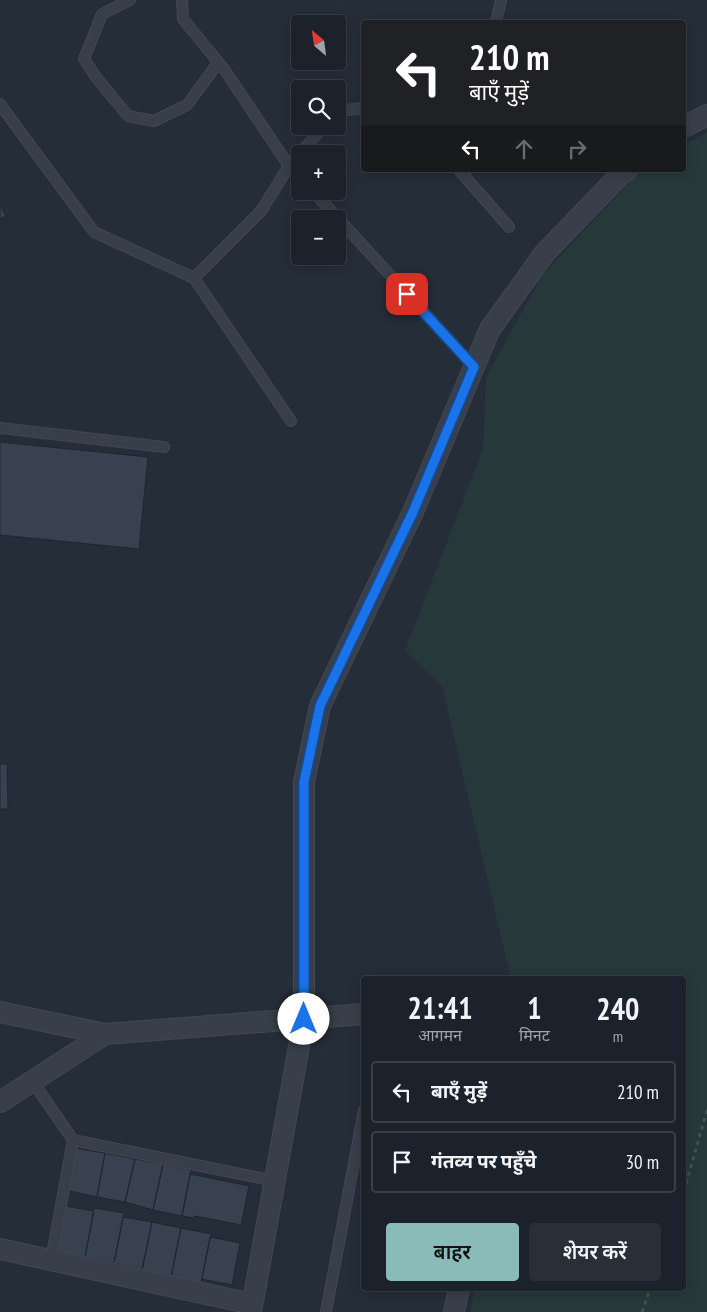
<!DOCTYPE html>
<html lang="hi">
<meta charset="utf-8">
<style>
:root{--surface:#1c222b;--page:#292f37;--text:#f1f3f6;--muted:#a0a4a9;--line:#3a3f47;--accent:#8bbbb9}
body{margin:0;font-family:"PT Sans Narrow","Noto Sans Devanagari",sans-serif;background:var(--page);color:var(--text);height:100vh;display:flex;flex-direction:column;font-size:19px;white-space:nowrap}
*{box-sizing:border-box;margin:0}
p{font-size:16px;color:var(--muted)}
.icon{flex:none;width:28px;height:28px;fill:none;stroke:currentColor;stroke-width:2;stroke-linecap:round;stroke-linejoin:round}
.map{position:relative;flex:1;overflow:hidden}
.panel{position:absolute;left:361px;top:976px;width:325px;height:315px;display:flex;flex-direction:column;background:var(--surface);border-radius:5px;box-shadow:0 2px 12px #0003,0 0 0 1px var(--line)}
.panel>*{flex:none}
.hud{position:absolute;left:361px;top:20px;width:325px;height:152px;border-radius:5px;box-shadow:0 2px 12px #0003,0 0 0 1px var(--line);background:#202124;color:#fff;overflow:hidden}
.needle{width:32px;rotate:331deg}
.fabs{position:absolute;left:291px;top:15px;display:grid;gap:10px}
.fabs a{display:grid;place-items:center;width:55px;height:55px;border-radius:5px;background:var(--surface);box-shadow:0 2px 12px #0003,0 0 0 1px var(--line);font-size:25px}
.pin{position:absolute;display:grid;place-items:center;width:42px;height:42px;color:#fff;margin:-21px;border-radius:10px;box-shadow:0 2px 8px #0006}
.me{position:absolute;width:55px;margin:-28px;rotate:0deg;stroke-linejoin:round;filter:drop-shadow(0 0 4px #0008)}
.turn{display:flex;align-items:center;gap:18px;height:105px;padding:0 25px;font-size:22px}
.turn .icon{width:65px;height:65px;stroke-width:2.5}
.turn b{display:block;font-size:35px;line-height:42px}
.lanes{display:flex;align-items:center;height:48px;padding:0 25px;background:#0003;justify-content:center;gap:25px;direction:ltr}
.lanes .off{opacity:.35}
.eta{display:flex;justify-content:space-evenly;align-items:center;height:85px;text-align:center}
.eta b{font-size:30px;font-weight:600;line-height:35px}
.cta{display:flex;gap:10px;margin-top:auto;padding:10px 25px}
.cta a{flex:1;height:58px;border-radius:5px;background:var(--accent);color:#111;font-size:20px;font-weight:600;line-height:58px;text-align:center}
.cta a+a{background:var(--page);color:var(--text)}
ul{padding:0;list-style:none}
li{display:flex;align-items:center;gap:15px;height:62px;margin:0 10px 8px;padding:0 15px;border:2px solid var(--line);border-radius:5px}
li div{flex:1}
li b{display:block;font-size:19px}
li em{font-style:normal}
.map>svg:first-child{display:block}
.green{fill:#27383a}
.building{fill:#374150;stroke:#202630}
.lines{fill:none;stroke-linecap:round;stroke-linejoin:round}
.lane-casing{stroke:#424852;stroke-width:12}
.street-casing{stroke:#424852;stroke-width:22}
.path{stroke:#405152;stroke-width:3;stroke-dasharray:4 4;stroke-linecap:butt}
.lane{stroke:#383f4a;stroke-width:10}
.street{stroke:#383f4a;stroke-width:20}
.route-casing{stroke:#114b97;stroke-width:12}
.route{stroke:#1a73e8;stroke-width:9}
</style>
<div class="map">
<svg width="707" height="1312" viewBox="0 0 707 1312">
<rect width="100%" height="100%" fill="#252d39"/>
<path class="green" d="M707 132V1312H470L475 1289H684V979H511L442 686 405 650 483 449 486 378 541 277 640 171 684 170V145Z"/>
<path class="building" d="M0 205 6 216 0 219Z
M0 442 148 457 139 549 0 535Z
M0 764H7L8 809H0Z
M74 1148 105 1153 97 1197 65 1190Z
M105 1153 135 1159 125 1202 97 1197Z
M135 1159 163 1164 153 1210 125 1202Z
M163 1164 191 1170 182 1216 153 1210Z
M190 1174 249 1186 241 1225 195 1216 194 1218 182 1216Z
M65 1206 94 1211 85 1257 57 1251Z
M94 1208 124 1213 114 1263 85 1257Z
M123 1217 152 1222 142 1269 114 1263Z
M152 1222 181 1228 171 1277 142 1271Z
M181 1228 211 1234 201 1283 171 1277Z
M210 1237 240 1243 232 1285 202 1279Z"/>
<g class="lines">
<g class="lane-casing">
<path id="lane" d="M130 0 102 14 84 59 96 77 128 116 154 121 187 105 218 63
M182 0 183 19 224 69 289 166 300 178
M496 22 501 0
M0 104 94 232 194 278
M338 111 364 108
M459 170 509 227
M313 191 474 367
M291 421 194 278 261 211 289 166 324 126
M0 428 164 447
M33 1082 73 1140 51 1260
M73 1140 275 1181
M326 1312 364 1110"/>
</g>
<g class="street-casing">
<path id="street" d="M684 127 707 115
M0 1012 105 1034 364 1014
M0 1102 105 1034
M0 1249 252 1304
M251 1312 304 1019V782L320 706 413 512 490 329 544 254 620 175 627 170
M454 1312 459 1289"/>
</g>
<path class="path" d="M684 1191 707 1110
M642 1312 650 1289"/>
<use href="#lane" class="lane"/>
<use href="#street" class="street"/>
</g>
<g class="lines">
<g class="route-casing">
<path id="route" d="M304 1019V782L320 706 413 512 474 367 407 294"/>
</g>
<use href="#route" class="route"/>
</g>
</svg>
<div class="fabs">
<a><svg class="needle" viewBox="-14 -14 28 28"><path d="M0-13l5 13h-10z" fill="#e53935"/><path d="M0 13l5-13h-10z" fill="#a0a4a9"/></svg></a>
<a><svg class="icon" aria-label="search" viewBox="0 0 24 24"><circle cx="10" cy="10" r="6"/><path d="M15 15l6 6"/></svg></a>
<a>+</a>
<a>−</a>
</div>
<div class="pin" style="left:407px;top:294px;background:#d93025"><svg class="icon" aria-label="arrive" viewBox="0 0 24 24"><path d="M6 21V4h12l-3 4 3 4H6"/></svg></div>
<svg class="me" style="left:304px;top:1019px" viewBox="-20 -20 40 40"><circle r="19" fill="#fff"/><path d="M0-13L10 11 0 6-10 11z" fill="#1a73e8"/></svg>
<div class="hud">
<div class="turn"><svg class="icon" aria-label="left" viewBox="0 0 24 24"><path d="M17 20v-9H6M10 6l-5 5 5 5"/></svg><div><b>210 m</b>बाएँ मुड़ें</div></div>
<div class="lanes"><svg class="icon" aria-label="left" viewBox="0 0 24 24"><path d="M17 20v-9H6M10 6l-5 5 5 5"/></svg><svg class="icon off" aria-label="ahead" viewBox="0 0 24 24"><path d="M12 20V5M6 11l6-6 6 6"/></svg><svg class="icon off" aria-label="right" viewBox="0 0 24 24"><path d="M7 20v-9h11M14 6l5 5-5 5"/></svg></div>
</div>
<section class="panel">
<div class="eta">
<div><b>21:41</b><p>आगमन</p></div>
<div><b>1</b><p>मिनट</p></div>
<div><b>240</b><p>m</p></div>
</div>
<ul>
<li><svg class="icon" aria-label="left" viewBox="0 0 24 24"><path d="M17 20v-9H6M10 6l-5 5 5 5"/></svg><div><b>बाएँ मुड़ें</b></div><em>210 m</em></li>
<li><svg class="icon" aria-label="arrive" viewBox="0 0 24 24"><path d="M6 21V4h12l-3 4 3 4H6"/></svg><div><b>गंतव्य पर पहुँचे</b></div><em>30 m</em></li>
</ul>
<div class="cta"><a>बाहर</a><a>शेयर करें</a></div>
</section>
</div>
